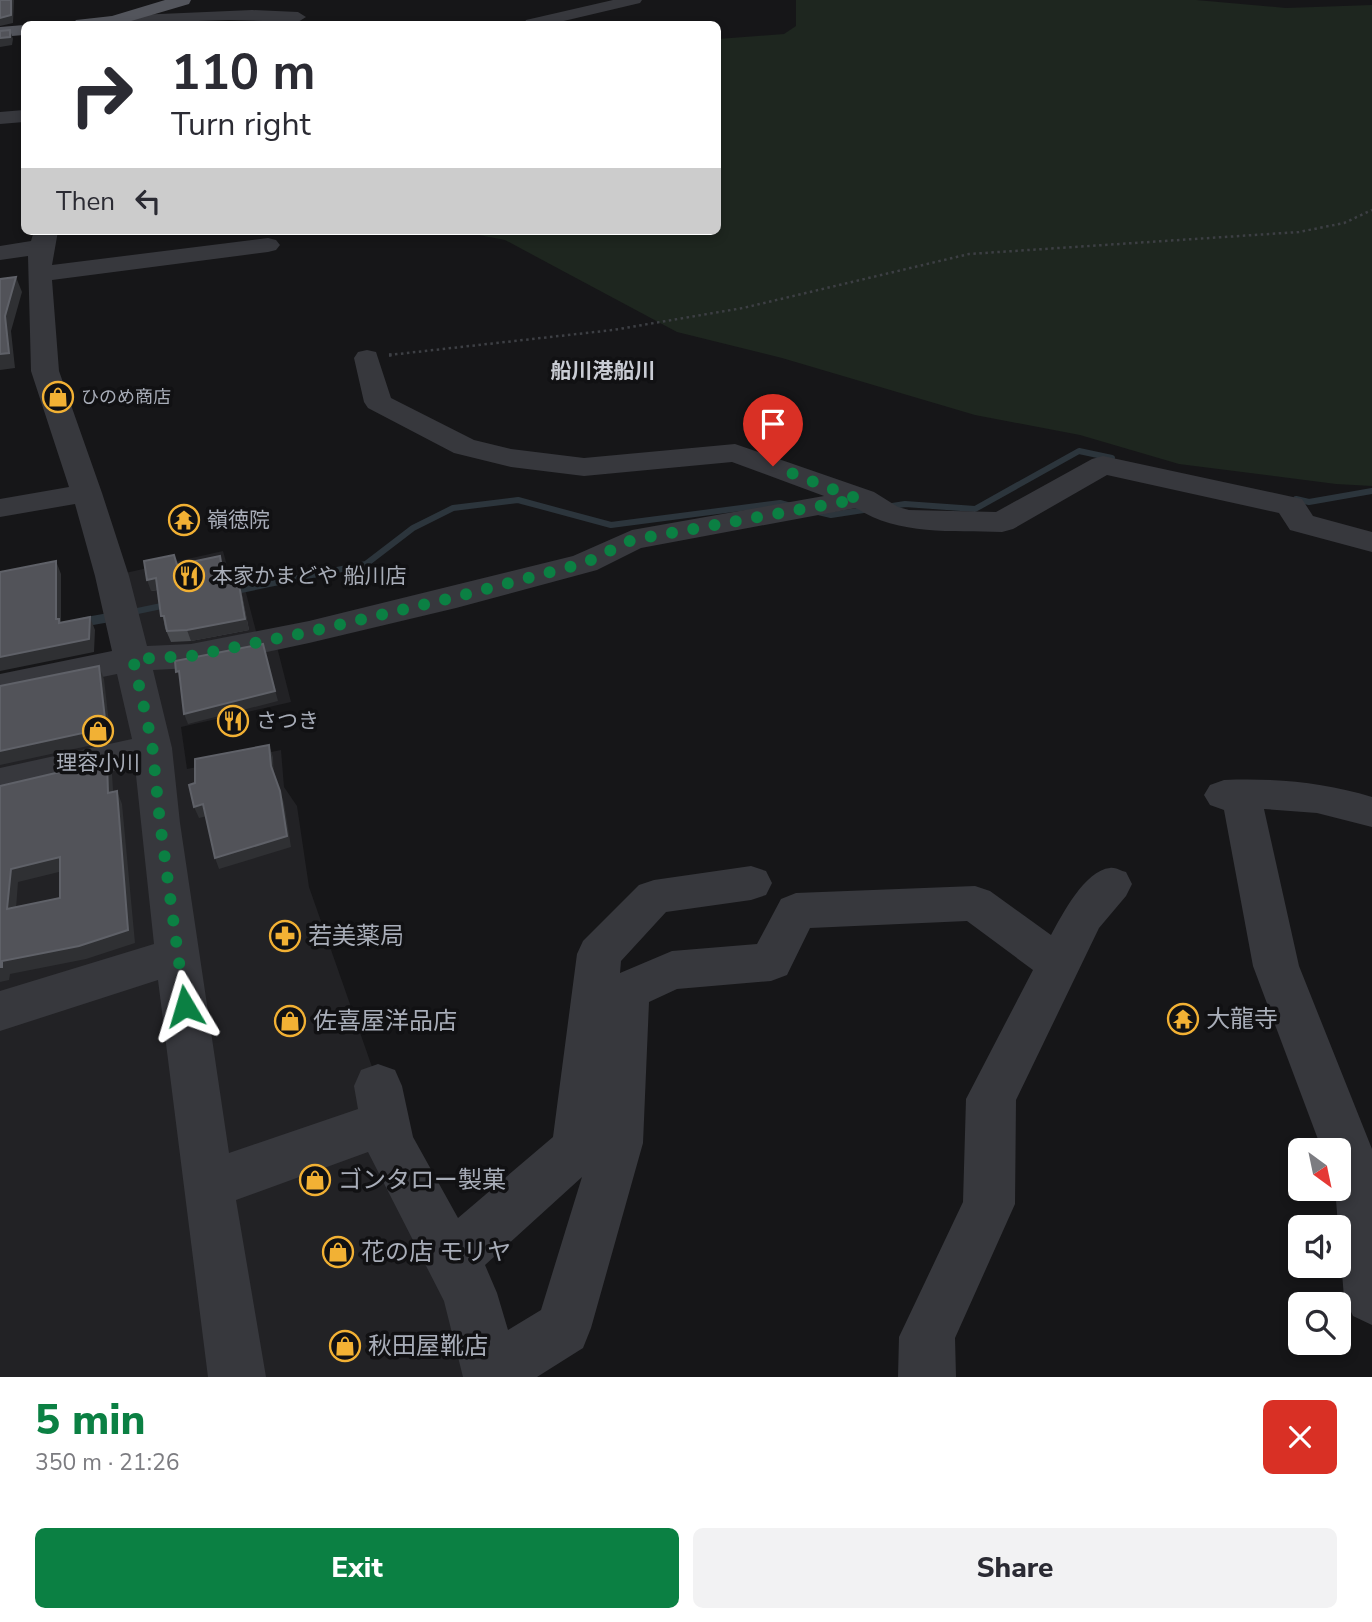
<!DOCTYPE html>
<meta charset="utf-8">
<style>
:root{--surface:#fff;--page:#f2f2f3;--text:#2b2b33;--muted:#7c7c81;--accent:#0b8043}
body{margin:0;font-family:"Nunito Sans","Noto Sans JP",sans-serif;background:var(--page);color:var(--text);height:100vh;display:flex;flex-direction:column;font-size:26px;white-space:nowrap}
*{box-sizing:border-box;margin:0}
p{font-size:23px;color:var(--muted)}
.icon{flex:none;width:38px;height:38px;fill:none;stroke:currentColor;stroke-width:2;stroke-linecap:round;stroke-linejoin:round}
.map{position:relative;height:1377px;overflow:hidden}
.drawer{display:flex;flex-direction:column;background:var(--surface);flex:1}
.drawer>*{flex:none}
.hud{position:absolute;left:21px;top:21px;width:700px;height:214px;border-radius:10px;box-shadow:0 4px 10px #0003;background:#fff;color:var(--text);overflow:hidden}
.needle{width:46px;rotate:147deg}
.controls{position:absolute;left:1288px;top:1138px;display:grid;gap:14px}
.controls a{display:grid;place-items:center;width:63px;height:63px;border-radius:10px;background:var(--surface);box-shadow:0 4px 10px #0003;font-size:35px}
.pin{position:absolute;display:grid;place-items:center;width:60px;height:60px;color:#fff;margin:-72px -30px;border-radius:50% 50% 50% 0;rotate:-45deg;box-shadow:0 0 7px #0007}
.pin .icon{rotate:45deg}
.me{position:absolute;width:77px;margin:-38px;rotate:353deg;stroke-linejoin:round;filter:drop-shadow(0 0 5px #0008)}
.turn{display:flex;align-items:center;gap:24px;height:147px;padding:0 35px;font-size:32px}
.turn .icon{width:91px;height:91px;stroke-width:2.5}
.turn b{display:block;font-size:49px;line-height:60px}
.then{display:flex;align-items:center;height:66px;padding:0 35px;background:#0003;gap:14px;font-size:26px}
.round{display:grid;place-items:center;flex:none;width:74px;height:74px;border-radius:10px;background:var(--page)}
.headline{display:flex;align-items:center;justify-content:space-between;height:119px;padding:0 35px}
h1{font-size:42px;font-weight:800;line-height:52px;color:var(--accent)}
.primary-button{display:flex;gap:14px;margin-top:auto;padding:14px 35px}
.primary-button a{flex:1;height:80px;border-radius:10px;background:var(--accent);color:#fff;font-size:28px;font-weight:800;line-height:80px;text-align:center}
.primary-button a+a{background:var(--page);color:var(--text)}
.map>svg:first-child{display:block}
.built{fill:#222225}
.green{fill:#1e261f}
.lines{fill:none;stroke-linecap:round;stroke-linejoin:round}
.stream-far1{stroke:#2c353c;stroke-width:6}
.stream{stroke:#2c353c;stroke-width:9}
.path-far1{stroke:#3d3f44;stroke-width:2.5;stroke-dasharray:2.5 3.5;stroke-linecap:butt}
.path{stroke:#3d3f44;stroke-width:3.5;stroke-dasharray:2.5 4.5;stroke-linecap:butt}
.minor{fill:#37383d;fill-rule:evenodd}
.major{fill:#53555c;fill-rule:evenodd}
.wall{fill:#47494d}
.shaded-wall{fill:#2f3033}
.building{fill:#525359;stroke:#5f6168;stroke-width:2;fill-rule:evenodd}
.route{stroke:#0b8043;stroke-width:12;stroke-dasharray:0 21.6}
.labels{text-anchor:middle;dominant-baseline:central;stroke-width:7;stroke-linejoin:round;paint-order:stroke}
.far-poi-label{font-size:18px;fill:#a8adb8;stroke:#111113;text-anchor:start}
.far-quarter-label{font-size:21px;font-weight:bold;fill:#c9ccd4;stroke:#111113}
.poi-label{font-size:21px;fill:#a8adb8;stroke:#111113;text-anchor:start}
.near-poi-label{font-size:24px;fill:#a8adb8;stroke:#111113;text-anchor:start}
</style>
<div class="map">
<svg width="1372" height="1377" viewBox="0 0 1372 1377">
<rect width="100%" height="100%" fill="#161618"/>
<path class="built" d="M223 551 233 587 245 589 257 635 275 639 291 702 181 727 187 769 281 750 284 787 297 806 309 887 426 1221 517 1377H0V686L133 659 112 576Z"/>
<path class="green" d="M796 0H1196L1286 8 1372 5V486L1336 484 1179 464 1080 435 975 415 782 358 677 332 505 240 458 231H718V39L784 34 796 26Z"/>
<g class="lines">
<path class="stream-far1" d="M1296 499 1309 502 1372 491
M886 507 905 504 975 509 1079 451 1112 458
M814 511 831 515 870 509
M231 592 366 564 413 528 453 508 518 500 611 525 780 503 791 506
M128 613 171 604"/>
<path class="stream" d="M84 622 112 617"/>
<path class="path-far1" d="M389 355 613 330 743 308 969 254 1299 232 1344 223 1372 210"/>
<path class="path" d="M389 355H392"/>
<path class="minor" d="M613 0H642L640 3 551 24H524L526 20Z
M252 10 298 12 306 17 298 22 229 20 104 24 108 17 114 16Z
M24 110V122L0 124V112Z
M34 231H58L52 265 268 238 276 240 280 245 276 250 268 252 52 280 59 371 102 493 129 576 147 646 191 644 309 621 573 556 632 530 824 496 732 462 584 476 511 467 454 453 368 408 364 402 354 358 358 352 367 350 376 352 391 398 474 440 511 449 584 458 735 444 874 492 898 507 909 510 996 512 1092 459 1103 456 1302 499 1313 516 1372 532V552L1290 530 1279 513 1107 475 1013 529 1002 532C952 530 899 536 856 508L641 548 597 570 456 608 309 643 191 668 153 670 172 748 180 823 229 1153 358 1109 354 1086 361 1070 378 1064 395 1070 402 1086 413 1137 458 1218 553 1137 577 954 583 941 639 885 654 880 751 866 766 871 772 883 766 895 751 900 666 912 621 961 620 973 672 951 757 944 781 899 796 893 975 886 990 891 1051 935C1062 915 1085 870 1110 868 1115 867 1121 871 1126 872L1132 884 1126 896 1099 928 1016 1100 1015 1204 955 1338 956 1377H898L899 1337 963 1202 966 1099 1033 970 967 921 810 928 787 975 771 981 677 989 649 1002 643 1143 591 1328 583 1348 537 1377H463L444 1301 368 1152 236 1200 266 1377H208L158 980 0 1031V991L154 944 135 766 0 798V768L132 739 117 674 0 698V674L112 651 95 576 75 504 0 517V499L69 487 31 371 28 256 0 260V246L31 241ZM582 1177 541 1310 508 1330 497 1293 485 1265Z
M1224 780C1275 778 1323 782 1372 797V827L1317 813 1264 809 1299 966 1372 1149V1325L1353 1316 1344 1297 1335 1188H1339V1150H1322L1253 966 1224 810 1210 805 1204 795 1210 785Z"/>
<path class="major" d="M165 0H191L189 4 121 24H73L76 20 112 16Z
M24 25V35L0 37V27Z"/>
</g>
<path class="wall" d="M177 565 223 568 226 581 238 579 241 590 249 630 191 641 171 642 165 628 158 590 151 591Z"/>
<path class="shaded-wall" d="M11 0H14L13 23 0 26V18Z
M10 30 13 39 12 45 0 47V38Z
M16 277 22 292 11 331 15 368 0 370V354L5 316Z
M220 556 223 568 228 593 224 581Z
M56 561 61 574V626L56 619Z
M156 578 160 589 151 591 147 580Z
M238 579 241 590 249 630 191 641 187 630Z
M90 617 95 630 94 652 0 671V657Z
M266 655 278 701 188 724 184 714Z
M99 666 104 679 111 741 0 765V751Z
M269 745 273 757 274 778 271 766Z
M107 761 112 774 114 806 108 793Z
M117 791 122 804 135 943 86 959 10 974 9 980 0 982V967L2 961 79 946Z
M280 791 284 803 291 847 219 869 215 858Z
M203 804 207 816 199 818 194 807Z
M60 857 67 870 18 882 15 922 7 909 11 869Z"/>
<path class="building" d="M0 0H11V15L0 18Z
M10 30V37L0 38V31Z
M16 277 5 316 9 353 0 354V279Z
M174 555 177 565 220 556 224 581 238 579 245 619 187 630 167 631 164 616H161L156 578 147 580 144 561Z
M56 561V619H59V623L90 617 89 639 0 657V572Z
M263 644 275 691 184 714 179 671 176 672 175 661Z
M99 666 106 728 0 751V686Z
M269 745 271 766 280 791 287 836 215 858 203 804 194 807 189 785 195 783V759Z
M107 761 108 793 117 791 128 930 79 946 2 961V967H0V786ZM60 857V898L7 909 11 869Z"/>
<g class="lines">
<path class="route" d="M185 1006 160 823 152 743 133 659 191 656 309 632 456 597 585 563 632 540 858 499 773 466"/>
</g>
<defs>
<g id="shop-ring" transform="scale(1.575)"><circle r="9.5" fill="#111113" stroke="#f2b134" stroke-width="1.5"/><path d="M-5-2.5h2.3a2.7 3.5 0 0 1 5.4 0H5L5.5 6h-11ZM-1.5-2.5h3a1.5 2.3 0 0 0-3 0Z" fill="#f2b134"/></g>
<g id="temple-ring" transform="scale(1.575)"><circle r="9.5" fill="#111113" stroke="#f2b134" stroke-width="1.5"/><path d="M0-6L5-2H3V0L6.5 2.5H4V6H1.5V3h-3V6H-4V2.5H-6.5L-3 0V-2H-5Z" fill="#f2b134"/></g>
<g id="restaurant-ring" transform="scale(1.575)"><circle r="9.5" fill="#111113" stroke="#f2b134" stroke-width="1.5"/><path d="M-5-6h1v4h1v-4h1v4h1v-4h1v5L-1.5 .5V6h-2V.5L-5-1ZM5-6V6H3V1.5H1.5Q1.5-4 5-6Z" fill="#f2b134"/></g>
<g id="pharmacy-ring" transform="scale(1.575)"><circle r="9.5" fill="#111113" stroke="#f2b134" stroke-width="1.5"/><path d="M-2-6h4v4h4v4h-4v4h-4v-4h-4v-4h4Z" fill="#f2b134"/></g>
</defs>
<g fill-rule="evenodd">
<use href="#shop-ring" x="58" y="397"/>
<use href="#temple-ring" x="184" y="520"/>
<use href="#restaurant-ring" x="189" y="576"/>
<use href="#restaurant-ring" x="233" y="721"/>
<use href="#shop-ring" x="98" y="731"/>
<use href="#pharmacy-ring" x="285" y="936"/>
<use href="#temple-ring" x="1183" y="1019"/>
<use href="#shop-ring" x="290" y="1021"/>
<use href="#shop-ring" x="315" y="1180"/>
<use href="#shop-ring" x="338" y="1252"/>
<use href="#shop-ring" x="345" y="1346"/>
</g>
<g class="labels">
<g class="far-poi-label">
<text x="81" y="397">ひのめ商店</text>
</g>
<g class="far-quarter-label">
<text x="603" y="371">船川港船川</text>
</g>
<g class="poi-label">
<text x="207" y="520">嶺徳院</text>
<text x="212" y="576">本家かまどや 船川店</text>
<text x="256" y="721">さつき</text>
<text x="98" y="763" text-anchor="middle">理容小川</text>
</g>
<g class="near-poi-label">
<text x="308" y="936">若美薬局</text>
<text x="1206" y="1019">大龍寺</text>
<text x="313" y="1021">佐喜屋洋品店</text>
<text x="338" y="1180">ゴンタロー製菓</text>
<text x="361" y="1252">花の店 モリヤ</text>
<text x="368" y="1346">秋田屋靴店</text>
</g>
</g>
</svg>
<div class="controls">
<a><svg class="needle" viewBox="-14 -14 28 28"><path d="M0-13l5 13h-10z" fill="#e53935"/><path d="M0 13l5-13h-10z" fill="#7c7c81"/></svg></a>
<a><svg class="icon" aria-label="sound" viewBox="0 0 24 24"><path d="M4 9h4l5-4v14l-5-4H4zM17 9q2 3 0 6"/></svg></a>
<a><svg class="icon" aria-label="search" viewBox="0 0 24 24"><circle cx="10" cy="10" r="6"/><path d="M15 15l6 6"/></svg></a>
</div>
<div class="pin" style="left:773px;top:466px;background:#d93025"><svg class="icon" aria-label="arrive" viewBox="0 0 24 24"><path d="M6 21V4h12l-3 4 3 4H6"/></svg></div>
<svg class="me" style="left:185px;top:1006px" viewBox="-20 -20 40 40"><path d="M0-17L14 15 0 8-14 15z" fill="#0b8043" stroke="#fff" stroke-width="4"/></svg>
<div class="hud">
<div class="turn"><svg class="icon" aria-label="right" viewBox="0 0 24 24"><path d="M7 20v-9h11M14 6l5 5-5 5"/></svg><div><b>110 m</b>Turn right</div></div>
<div class="then">Then<svg class="icon" aria-label="left" viewBox="0 0 24 24"><path d="M17 20v-9H6M10 6l-5 5 5 5"/></svg></div>
</div>
</div>
<section class="drawer">
<div class="headline"><div><h1>5 min</h1><p>350 m · 21:26</p></div><a class="round" style="background:#d93025;color:#fff"><svg class="icon" aria-label="close" viewBox="0 0 24 24"><path d="M6 6l12 12M18 6L6 18"/></svg></a></div>
<div class="primary-button"><a>Exit</a><a>Share</a></div>
</section>
